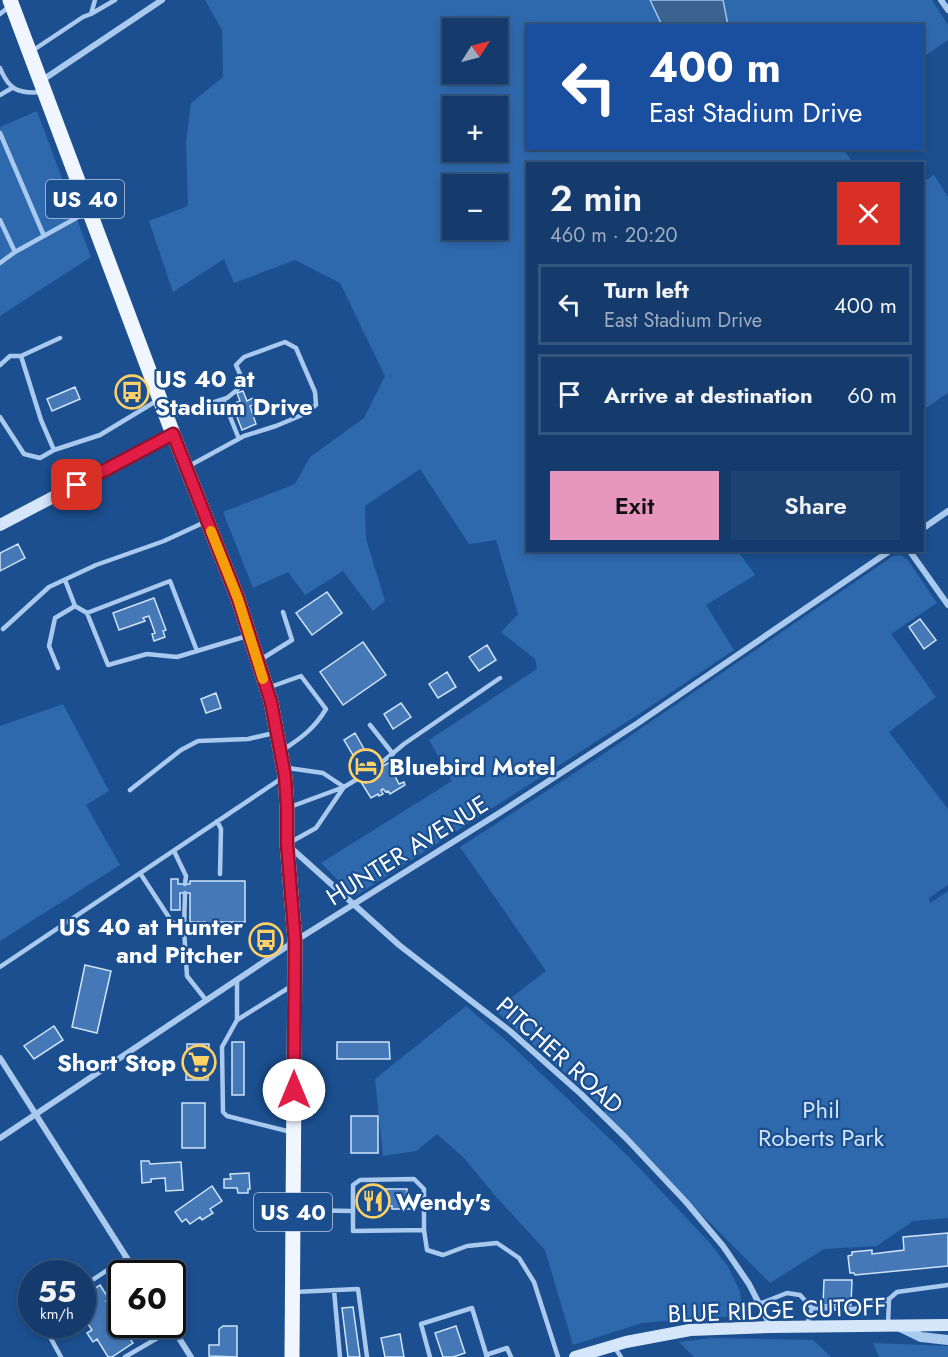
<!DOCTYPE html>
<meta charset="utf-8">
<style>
:root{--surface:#143b6b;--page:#1d4271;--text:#f1f3f6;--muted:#9dadc1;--line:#33557e;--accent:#e797bd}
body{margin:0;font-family:Jost,sans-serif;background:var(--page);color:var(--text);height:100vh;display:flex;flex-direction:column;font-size:22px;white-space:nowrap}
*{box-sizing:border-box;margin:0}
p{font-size:20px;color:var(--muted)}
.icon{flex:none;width:33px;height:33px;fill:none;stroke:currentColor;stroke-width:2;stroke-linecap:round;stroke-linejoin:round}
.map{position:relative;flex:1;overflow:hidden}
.sheet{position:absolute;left:526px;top:162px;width:398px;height:390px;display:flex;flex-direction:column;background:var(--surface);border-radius:0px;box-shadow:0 3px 9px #0003,0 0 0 2px var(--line)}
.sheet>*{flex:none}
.hud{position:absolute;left:526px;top:24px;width:398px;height:126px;border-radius:0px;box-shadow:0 3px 9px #0003,0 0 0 2px var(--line);background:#1a4fa0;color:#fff;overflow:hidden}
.needle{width:39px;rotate:54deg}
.buttons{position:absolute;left:442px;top:18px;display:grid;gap:12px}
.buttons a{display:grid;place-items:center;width:66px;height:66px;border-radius:0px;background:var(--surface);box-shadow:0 3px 9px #0003,0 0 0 2px var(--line);font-size:30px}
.speed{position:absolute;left:18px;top:1260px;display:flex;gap:12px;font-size:30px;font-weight:700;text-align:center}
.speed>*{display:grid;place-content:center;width:78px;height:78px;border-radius:50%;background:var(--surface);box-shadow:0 3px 9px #0003,0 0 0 2px var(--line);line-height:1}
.speed small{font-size:15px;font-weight:400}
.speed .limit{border:3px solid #111;border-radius:9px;background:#fff;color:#111}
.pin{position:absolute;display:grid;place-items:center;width:51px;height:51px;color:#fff;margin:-26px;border-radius:12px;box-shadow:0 3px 9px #0006}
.me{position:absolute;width:66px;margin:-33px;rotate:0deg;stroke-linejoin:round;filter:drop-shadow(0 0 4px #0008)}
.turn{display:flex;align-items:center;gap:21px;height:126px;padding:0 24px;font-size:27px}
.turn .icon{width:78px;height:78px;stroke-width:2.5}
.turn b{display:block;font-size:42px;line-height:51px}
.round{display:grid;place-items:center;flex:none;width:63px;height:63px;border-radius:0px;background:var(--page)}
.overview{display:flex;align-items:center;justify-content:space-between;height:102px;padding:0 24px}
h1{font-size:36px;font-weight:600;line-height:45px}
.button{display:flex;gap:12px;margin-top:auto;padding:12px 24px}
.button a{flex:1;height:69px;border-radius:0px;background:var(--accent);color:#111;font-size:24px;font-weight:600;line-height:69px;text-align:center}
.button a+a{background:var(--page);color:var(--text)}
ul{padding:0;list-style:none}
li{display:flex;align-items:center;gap:18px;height:81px;margin:0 12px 9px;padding:0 12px;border:3px solid var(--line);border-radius:0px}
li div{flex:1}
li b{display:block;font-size:22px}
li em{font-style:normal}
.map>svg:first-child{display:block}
.green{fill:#2e69ad;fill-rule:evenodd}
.water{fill:#3c6290;stroke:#9cc4f0;stroke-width:1.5}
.building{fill:#4478b7;stroke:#cfe3fa;stroke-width:1.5}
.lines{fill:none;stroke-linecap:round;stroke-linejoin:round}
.service{stroke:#a9c9ee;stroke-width:4.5}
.minor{stroke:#a9c9ee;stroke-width:6}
.tertiary{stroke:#a9c9ee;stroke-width:10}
.secondary{stroke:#d6e6fa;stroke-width:12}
.primary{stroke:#f0f6ff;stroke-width:15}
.route-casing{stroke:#92132f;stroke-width:15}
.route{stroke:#e11d48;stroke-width:10}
.slow{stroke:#f59e0b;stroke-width:10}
.labels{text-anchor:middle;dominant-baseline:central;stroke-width:4.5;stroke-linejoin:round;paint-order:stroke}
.shield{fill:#1b4f8f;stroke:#bbcadd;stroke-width:1.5}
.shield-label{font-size:22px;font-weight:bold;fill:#fff}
.poi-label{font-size:24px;font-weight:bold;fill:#fff;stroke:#1b4f8f;text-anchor:start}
.street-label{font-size:24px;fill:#fff;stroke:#1b4f8f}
.park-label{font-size:24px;fill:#cfe3fa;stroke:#1b4f8f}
</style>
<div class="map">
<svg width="948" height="1357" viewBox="0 0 948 1357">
<rect width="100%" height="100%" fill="#1b4f8f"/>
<path class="green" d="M205 0H932L948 25V40L923 57 922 26H528V148H843L853 163 528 164V550L738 551 755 575 706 605 734 650 636 716 357 895 350 892 321 863 452 781 429 740 537 669 535 659 501 632 518 614 496 540 469 544 420 469 365 506 366 539 385 601 373 611 343 571 305 595 288 572 253 588 223 512 295 484 310 457 364 418 385 376 340 283 295 260 234 283 224 259 173 292 149 221 188 206 186 142 191 103 223 77 222 30ZM453 28H498V74H453ZM453 106H498V152H453ZM453 184H498V230H453Z
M37 111 91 257 0 316V127Z
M934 175 948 197V393L923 410 922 182Z
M900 555 907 559 937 603 891 634 936 697 889 732 948 809V885L929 898 930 903 948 891V1218L913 1221 877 1246 824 1249 770 1283 601 1114 606 1110 495 1010 546 971 460 847 599 757 893 556Z
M63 704 109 791 86 805 120 865 0 941V726Z
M466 1006 510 1044 630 1158 710 1243 729 1268 740 1292 742 1305 738 1313 728 1317 685 1319 642 1323 573 1345 545 1250 498 1199 464 1158 437 1134 416 1151 383 1156 375 1079Z
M711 1338 813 1340 831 1357H694L679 1342Z
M873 1343 948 1346V1357H879Z"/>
<path class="water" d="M650 0H723L727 20V25H662Z"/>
<path class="building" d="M75 387 80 399 52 411 47 399Z
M243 391 247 401 253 398 256 404 250 406 256 424 242 430 232 404 240 401 237 393Z
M18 544 25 558 0 571V553Z
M327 592 342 613 312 635 296 613Z
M154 598 166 630 163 631 165 637 154 641 152 634 155 633 149 616 143 618 145 621 119 630 113 613Z
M920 619 936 640 924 649 909 627Z
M363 642 386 675 343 705 320 672Z
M487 645 496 660 479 671 469 657Z
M447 672 456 687 438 698 429 684Z
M216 693 221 708 206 713 201 699Z
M401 703 411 717 393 729 384 714Z
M355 733 376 770 390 762 394 769 392 770 399 784 404 782 405 785 390 794 388 791 386 792 383 789 381 790 383 794 379 796 378 794 371 798 361 782 366 779V777L344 740Z
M171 879H178V884H190V881H245V922H216V925H205V922H190V893H180V910H171Z
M85 965 111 971 97 1033 72 1027Z
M54 1026 63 1040 34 1059 24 1046Z
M232 1042H244V1095H232Z
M337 1042H389L390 1059H337Z
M187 1044H209L208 1080H186Z
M182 1103H205V1148H182Z
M351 1116H378V1153H351Z
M141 1161H149L150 1164 181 1162 183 1190 166 1191 165 1178 151 1179V1182L142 1183Z
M249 1173 250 1189H248V1193H238L237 1188H224V1179H231L230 1174Z
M212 1186 222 1201 210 1209 213 1213 202 1220 200 1217 190 1224 186 1219 182 1222 175 1212Z
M373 1189H407V1201H412V1209H392V1206H382V1209H364V1192H373Z
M948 1233V1266L855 1275 854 1273H850L848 1256 852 1255V1252L872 1250V1254L904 1250 903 1237Z
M824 1280H852L851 1305H823Z
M100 1285 109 1299 106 1301 133 1343 112 1357H108L97 1339 93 1342 87 1333 92 1330 82 1315V1297Z
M353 1307 360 1357H348L342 1308Z
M223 1326H237V1357L209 1356V1345H219V1329Z
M456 1326 465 1353 453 1357H443L435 1333Z
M400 1334 404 1357H385L381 1338Z"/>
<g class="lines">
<path class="service" d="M0 14 10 6
M91 14 95 0
M32 51 83 17 91 14 115 0
M0 68C9 90 18 94 42 92
M0 95 12 88
M0 133 44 236
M0 220 15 252
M0 263 15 252 87 212
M21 356 60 338
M0 365 10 356H21L41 420 54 450
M223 399 239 439
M171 416 227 398 237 390 243 381 236 365 244 357 285 342 296 348 315 392 316 405 302 415 276 426 244 436 189 466
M0 417 24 454 40 458 54 450 100 435 158 400
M65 580 75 606 87 613 108 665 147 654 177 657 247 636
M87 613 170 581 197 651
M3 629 49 587 96 565 164 541 205 522
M260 660 292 640 283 612
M58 668 49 646 55 618 75 606
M270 687 301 676 326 709C314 729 302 737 283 750
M370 725 393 754
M288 768 323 773 344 787 316 828 289 843
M375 768 404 744 500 678
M130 790 181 750 198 741 248 739 274 733
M290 807 344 787 364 775
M217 821 221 829 220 874
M174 851 186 876 185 884
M140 873 172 922 184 929
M185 893 184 929 187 976 206 1000
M0 967 282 778
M237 980V1020L222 1047 223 1112 227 1116 291 1132
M237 1020 290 987
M414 1179 424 1189V1230L353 1231V1185L360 1180Z
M296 1210 352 1211
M424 1230 427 1250 443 1255 467 1246 497 1243 519 1258 534 1282 558 1357
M82 1287 127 1257
M334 1290 340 1357
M295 1292 358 1289 367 1357
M759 1304 787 1293 800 1295 812 1308
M43 1324 61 1357
M807 1325 812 1308 853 1309 866 1307 889 1299
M888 1325 889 1299 897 1292 948 1285
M615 1348 621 1357
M486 1355 507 1348 511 1357
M125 1357 173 1329
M430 1357 421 1324 472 1308 487 1357"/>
<path class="minor" d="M941 0 948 10
M41 81 162 0
M922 529 948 511
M909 550 948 605
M290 847 399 945 510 1031 581 1094 626 1138 686 1202 723 1246 749 1284 771 1327
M0 1058 137 1274
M0 1138 295 941 504 810 638 723 891 550
M170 1324 191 1357"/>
<path class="tertiary" d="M898 1326 921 1337 948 1340"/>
<path class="secondary" d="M0 525 173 434
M575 1357 626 1342 690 1330 771 1327 948 1325"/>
<path class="primary" d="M10 0 173 434 238 599 271 702 285 776 287 808V844L295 941 292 1357"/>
</g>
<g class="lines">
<g class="route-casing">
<path id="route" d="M77 485 173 434 238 599 271 702 285 776 287 808V844L295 941 294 1090"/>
</g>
<use href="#route" class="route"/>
<path class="slow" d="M211 531 238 599 263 679"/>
</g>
<defs>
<g id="bus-ring" transform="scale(1.725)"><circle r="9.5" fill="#1b4f8f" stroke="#ffd166" stroke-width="1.5"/><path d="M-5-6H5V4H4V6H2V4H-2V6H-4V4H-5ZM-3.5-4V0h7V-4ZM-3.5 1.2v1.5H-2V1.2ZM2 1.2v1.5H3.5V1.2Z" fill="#ffd166"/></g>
<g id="hotel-ring" transform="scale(1.725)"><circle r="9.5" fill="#1b4f8f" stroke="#ffd166" stroke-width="1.5"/><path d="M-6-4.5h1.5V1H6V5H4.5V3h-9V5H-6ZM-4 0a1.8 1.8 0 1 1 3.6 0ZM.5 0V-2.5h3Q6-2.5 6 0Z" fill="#ffd166"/></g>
<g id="supermarket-ring" transform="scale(1.725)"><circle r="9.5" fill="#1b4f8f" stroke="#ffd166" stroke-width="1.5"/><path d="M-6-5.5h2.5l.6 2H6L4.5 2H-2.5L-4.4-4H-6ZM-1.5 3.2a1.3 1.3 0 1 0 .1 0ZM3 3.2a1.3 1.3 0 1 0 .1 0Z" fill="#ffd166"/></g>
<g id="restaurant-ring" transform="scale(1.725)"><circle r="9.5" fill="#1b4f8f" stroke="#ffd166" stroke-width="1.5"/><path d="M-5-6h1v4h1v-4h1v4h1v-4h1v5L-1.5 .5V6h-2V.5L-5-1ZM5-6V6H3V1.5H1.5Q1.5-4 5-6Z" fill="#ffd166"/></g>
</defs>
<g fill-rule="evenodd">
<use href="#bus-ring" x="132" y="392"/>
<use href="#hotel-ring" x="366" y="766"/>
<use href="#bus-ring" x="266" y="940"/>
<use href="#supermarket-ring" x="199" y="1062"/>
<use href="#restaurant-ring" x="373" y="1201"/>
</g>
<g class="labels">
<g class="shield">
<rect x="46" y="180" width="78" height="38" rx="4.5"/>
<rect x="254" y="1193" width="78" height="38" rx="4.5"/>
</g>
<g class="shield-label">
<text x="85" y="199">US 40</text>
<text x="293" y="1212">US 40</text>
</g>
<g class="poi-label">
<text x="155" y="378">US 40 at<tspan x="155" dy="28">Stadium Drive</tspan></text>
<text x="389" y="766">Bluebird Motel</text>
<text x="243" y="926" text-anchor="end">US 40 at Hunter<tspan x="243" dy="28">and Pitcher</tspan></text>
<text x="176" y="1062" text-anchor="end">Short Stop</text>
<text x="396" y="1201">Wendy's</text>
</g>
<g class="street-label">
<text transform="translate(407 850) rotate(-32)">HUNTER AVENUE</text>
<text transform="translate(560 1055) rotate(42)">PITCHER ROAD</text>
<text transform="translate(777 1310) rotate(-2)">BLUE RIDGE CUTOFF</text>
</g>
<g class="park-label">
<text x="821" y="1109">Phil<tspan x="821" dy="28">Roberts Park</tspan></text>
</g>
</g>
</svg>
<div class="buttons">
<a><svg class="needle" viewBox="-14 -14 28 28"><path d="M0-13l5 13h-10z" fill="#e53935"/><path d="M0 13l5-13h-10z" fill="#9dadc1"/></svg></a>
<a>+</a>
<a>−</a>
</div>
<div class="speed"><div>55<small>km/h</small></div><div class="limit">60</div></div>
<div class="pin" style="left:77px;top:485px;background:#d93025"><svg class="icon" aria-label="arrive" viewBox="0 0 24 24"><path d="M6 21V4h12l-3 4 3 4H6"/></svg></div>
<svg class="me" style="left:294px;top:1090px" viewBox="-20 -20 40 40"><circle r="19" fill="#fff"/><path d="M0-13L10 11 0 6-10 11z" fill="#e11d48"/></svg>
<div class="hud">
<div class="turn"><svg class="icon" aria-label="left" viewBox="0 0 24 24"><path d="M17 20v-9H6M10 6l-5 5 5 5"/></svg><div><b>400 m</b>East Stadium Drive</div></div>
</div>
<section class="sheet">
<div class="overview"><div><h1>2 min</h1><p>460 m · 20:20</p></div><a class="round" style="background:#d93025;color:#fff"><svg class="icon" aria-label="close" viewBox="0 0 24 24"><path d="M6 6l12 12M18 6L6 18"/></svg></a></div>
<ul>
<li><svg class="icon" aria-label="left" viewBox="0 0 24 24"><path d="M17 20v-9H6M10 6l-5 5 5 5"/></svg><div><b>Turn left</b><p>East Stadium Drive</p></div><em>400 m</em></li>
<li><svg class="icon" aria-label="arrive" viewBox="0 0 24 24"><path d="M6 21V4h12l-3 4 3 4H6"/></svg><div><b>Arrive at destination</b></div><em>60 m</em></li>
</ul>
<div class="button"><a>Exit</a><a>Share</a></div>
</section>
</div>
